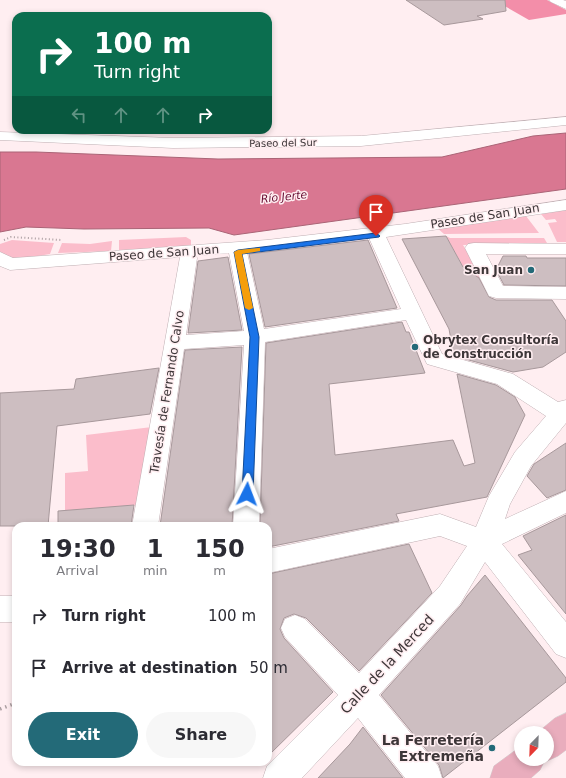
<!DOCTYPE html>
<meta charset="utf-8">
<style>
:root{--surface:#fff;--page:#f7f7f7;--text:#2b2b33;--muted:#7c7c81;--accent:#236a78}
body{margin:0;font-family:"DejaVu Sans",sans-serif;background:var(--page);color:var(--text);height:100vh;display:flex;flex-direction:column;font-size:15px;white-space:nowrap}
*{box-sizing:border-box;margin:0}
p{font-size:13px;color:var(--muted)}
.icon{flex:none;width:22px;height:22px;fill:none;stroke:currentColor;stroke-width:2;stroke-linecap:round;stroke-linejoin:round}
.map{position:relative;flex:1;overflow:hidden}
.drawer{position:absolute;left:12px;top:522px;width:260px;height:244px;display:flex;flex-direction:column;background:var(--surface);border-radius:12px;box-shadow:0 2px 6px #0003}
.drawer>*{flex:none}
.guide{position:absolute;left:12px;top:12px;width:260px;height:122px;border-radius:12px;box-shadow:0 2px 6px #0003;background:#0b6e4f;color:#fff;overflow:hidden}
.needle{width:26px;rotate:203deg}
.tools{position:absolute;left:514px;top:726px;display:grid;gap:8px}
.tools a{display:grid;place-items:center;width:40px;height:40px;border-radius:50%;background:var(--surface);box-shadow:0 2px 6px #0003;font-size:20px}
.pin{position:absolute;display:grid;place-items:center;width:34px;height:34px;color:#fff;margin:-41px -17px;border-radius:50% 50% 50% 0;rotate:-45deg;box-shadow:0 0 4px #0007}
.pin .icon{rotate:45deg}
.me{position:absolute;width:44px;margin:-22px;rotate:3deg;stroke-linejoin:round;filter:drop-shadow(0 0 3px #0008)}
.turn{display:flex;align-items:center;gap:14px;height:84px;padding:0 16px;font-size:18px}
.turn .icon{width:52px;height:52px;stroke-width:2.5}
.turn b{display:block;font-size:28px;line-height:34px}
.lanes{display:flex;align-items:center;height:38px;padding:0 16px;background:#0003;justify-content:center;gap:20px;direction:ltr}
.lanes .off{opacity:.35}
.eta{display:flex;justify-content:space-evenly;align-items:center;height:68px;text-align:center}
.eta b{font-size:24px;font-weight:700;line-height:28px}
.cta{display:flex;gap:8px;margin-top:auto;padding:8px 16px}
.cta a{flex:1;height:46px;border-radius:24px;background:var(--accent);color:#fff;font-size:16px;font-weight:700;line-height:46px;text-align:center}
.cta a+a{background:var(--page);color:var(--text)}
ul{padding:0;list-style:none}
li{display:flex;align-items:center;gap:12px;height:52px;padding:0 16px}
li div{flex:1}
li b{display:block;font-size:15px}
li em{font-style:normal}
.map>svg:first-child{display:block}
.green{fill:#fbbdcb}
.forest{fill:#f38ea9}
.water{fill:#d97791;stroke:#aa6476}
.building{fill:#cdbec1;stroke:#a7989b}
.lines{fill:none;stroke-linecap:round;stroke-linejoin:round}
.minor-casing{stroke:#bfafb3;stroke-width:1}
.major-casing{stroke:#d4d3d3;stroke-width:1}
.path-far1{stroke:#ab9ea1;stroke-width:2;stroke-dasharray:1 2.5;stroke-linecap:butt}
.path{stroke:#ab9ea1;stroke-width:3.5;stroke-dasharray:1.5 4;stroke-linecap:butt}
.minor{fill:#fff;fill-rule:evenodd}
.major{fill:#e9adbd;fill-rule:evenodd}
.route{fill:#1a73e8;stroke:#114b97}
.slow{fill:#f59e0b}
.poi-dot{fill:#236a78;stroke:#ffeef1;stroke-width:1.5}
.labels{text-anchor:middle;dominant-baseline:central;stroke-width:3;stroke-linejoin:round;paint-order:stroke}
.far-street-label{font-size:10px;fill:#3d3638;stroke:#ffeef1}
.far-water-label{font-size:11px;font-style:italic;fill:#660b30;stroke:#ffeef1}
.street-label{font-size:12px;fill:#3d3638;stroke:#ffeef1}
.poi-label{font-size:12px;font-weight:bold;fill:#3d3638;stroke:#ffeef1;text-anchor:end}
.near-street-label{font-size:14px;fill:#3d3638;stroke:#ffeef1}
.near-poi-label{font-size:14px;font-weight:bold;fill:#3d3638;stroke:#ffeef1;text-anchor:end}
</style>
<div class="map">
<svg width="566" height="778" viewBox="0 0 566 778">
<rect width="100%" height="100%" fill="#ffeef1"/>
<path class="green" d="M566 210V242H557L548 223 557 222 555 219 546 220 541 214Z
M526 216 539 233 444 234 436 227Z
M446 236 450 238H544L547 243 463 245 488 286 475 288Z
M186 237 191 240V247L119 250V240Z
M12 240 54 243 50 254 14 260 0 252V244Z
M112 241 111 251 58 253 62 243 90 244Z
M152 427 139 505 65 511V473L88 471 86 435Z"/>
<path class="forest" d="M502 0H547L566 10V14L529 20 496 1Z"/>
<path class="water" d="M566 133V189L234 235 209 228 84 229 26 227 0 232V152H36L218 159 442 157 533 136Z"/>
<path class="building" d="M406 0H505L506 11 477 16 483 19 444 25Z
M446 236 463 267 479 278 489 297 496 300H552L566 321V352L543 367 513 372 454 356 449 329 402 239Z
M368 240 397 308 265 327 249 254Z
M503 256H526L527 258H566V286L504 285 496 270Z
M228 257 242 330 188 333 198 261Z
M402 322 406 332H409L425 373 329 384 335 455 453 440 464 466 475 463 457 374 496 385 515 397 525 415 487 497 396 514 399 521 268 547V526H260L266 343Z
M242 347 232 526H160L185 350Z
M159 368 150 414 57 426 48 526H0V393L74 389 76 379Z
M566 443V490L547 498 527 476 534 464Z
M134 505 131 526H58V511Z
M566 515V614L518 555 532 550 523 536Z
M409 544 432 593 359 671 306 618 294 614 284 618 280 629 284 638 333 692 268 756V574Z
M485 575 566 678V682L443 778 439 765 381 695 461 605 467 596Z
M363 727 403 778H318L350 744Z"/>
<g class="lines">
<g class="minor-casing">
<path id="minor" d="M549 0H563L566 1V9L551 2Z
M566 117V125L361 146 173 148 0 140V132L173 138 361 136Z
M566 200V210L386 237 442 354 513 374 558 402 566 400V423L531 466 510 504 505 519 566 491V513L502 544 566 622V658L556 654 485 562 460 604 379 695 438 766 442 778H405L358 718 302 778H263L267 766 338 695 285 637 281 628 285 619 295 615 305 619 359 673 440 586 467 546 440 536 268 573V549L440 514 476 527 489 496 515 452 546 416 497 384 427 364 406 320 265 342 259 526H233L244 345 184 349 158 526H132L180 257 10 270 0 266V252L13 258 267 240 405 224ZM369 238 401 309 264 329 247 252ZM229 253 244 331 186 335 197 258 196 256Z
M474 243 566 244V254H486L503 286 566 287V299L496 298 489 296 465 248 468 244Z
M0 596H16V622H0Z"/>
</g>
<g class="major-casing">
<path id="major" d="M566 713V750L558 756 547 761 545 760 540 770 531 778H490L494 766 521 746V759H547V733H537L555 718Z"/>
</g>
<path class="path-far1" d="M4 240 11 237 62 240"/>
<path class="path" d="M0 709 16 703"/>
<use href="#minor" class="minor"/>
<use href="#major" class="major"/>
</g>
<path class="route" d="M376 233 380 236 379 237 242 254 259 337 253 494 251 497 247 499 244 497 242 494 250 337 234 252 238 250Z"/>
<path class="slow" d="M258 248H260V251L242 254 253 308 249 310 245 308 234 252 238 250Z"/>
<g class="poi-dot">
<circle cx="531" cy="270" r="4"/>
<circle cx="415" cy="347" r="4"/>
<circle cx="492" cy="748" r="4"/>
</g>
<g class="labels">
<g class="far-street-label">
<text transform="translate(283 143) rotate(-1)">Paseo del Sur</text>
</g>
<g class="far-water-label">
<text transform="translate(284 197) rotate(-6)">Río Jerte</text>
</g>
<g class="street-label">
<text transform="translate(485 216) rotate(-9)">Paseo de San Juan</text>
<text transform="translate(164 253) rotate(-4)">Paseo de San Juan</text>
<text transform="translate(167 392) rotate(-81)">Travesía de Fernando Calvo</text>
</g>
<g class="poi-label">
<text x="523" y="270">San Juan</text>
<text x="423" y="340" text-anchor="start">Obrytex Consultoría<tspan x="423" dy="14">de Construcción</tspan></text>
</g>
<g class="near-street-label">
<text transform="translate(387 664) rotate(-47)">Calle de la Merced</text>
</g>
<g class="near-poi-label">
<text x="484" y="740">La Ferretería<tspan x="484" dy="16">Extremeña</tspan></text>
</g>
</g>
</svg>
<div class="tools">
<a><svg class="needle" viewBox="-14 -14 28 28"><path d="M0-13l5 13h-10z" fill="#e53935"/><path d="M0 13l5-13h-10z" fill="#7c7c81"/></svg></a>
</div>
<div class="pin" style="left:376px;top:236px;background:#d93025"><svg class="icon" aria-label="arrive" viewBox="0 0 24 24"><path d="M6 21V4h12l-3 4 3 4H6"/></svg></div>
<svg class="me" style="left:247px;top:494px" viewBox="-20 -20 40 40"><path d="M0-17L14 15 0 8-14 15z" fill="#1a73e8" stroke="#fff" stroke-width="4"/></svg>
<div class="guide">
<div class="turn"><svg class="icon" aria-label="right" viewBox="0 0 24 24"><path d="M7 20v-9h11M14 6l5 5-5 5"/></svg><div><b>100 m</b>Turn right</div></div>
<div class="lanes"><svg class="icon off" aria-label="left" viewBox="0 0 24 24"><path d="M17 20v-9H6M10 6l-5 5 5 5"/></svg><svg class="icon off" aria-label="ahead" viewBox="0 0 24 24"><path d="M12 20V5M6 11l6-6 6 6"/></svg><svg class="icon off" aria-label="ahead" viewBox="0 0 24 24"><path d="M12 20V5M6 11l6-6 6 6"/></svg><svg class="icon" aria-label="right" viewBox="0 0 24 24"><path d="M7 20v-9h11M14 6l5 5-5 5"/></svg></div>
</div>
<section class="drawer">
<div class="eta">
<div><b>19:30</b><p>Arrival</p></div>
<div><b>1</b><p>min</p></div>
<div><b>150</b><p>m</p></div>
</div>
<ul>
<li><svg class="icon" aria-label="right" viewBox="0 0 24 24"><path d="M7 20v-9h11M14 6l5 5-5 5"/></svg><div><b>Turn right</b></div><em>100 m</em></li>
<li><svg class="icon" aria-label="arrive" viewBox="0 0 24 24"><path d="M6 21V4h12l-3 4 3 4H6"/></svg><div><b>Arrive at destination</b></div><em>50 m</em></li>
</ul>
<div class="cta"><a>Exit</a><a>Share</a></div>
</section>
</div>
